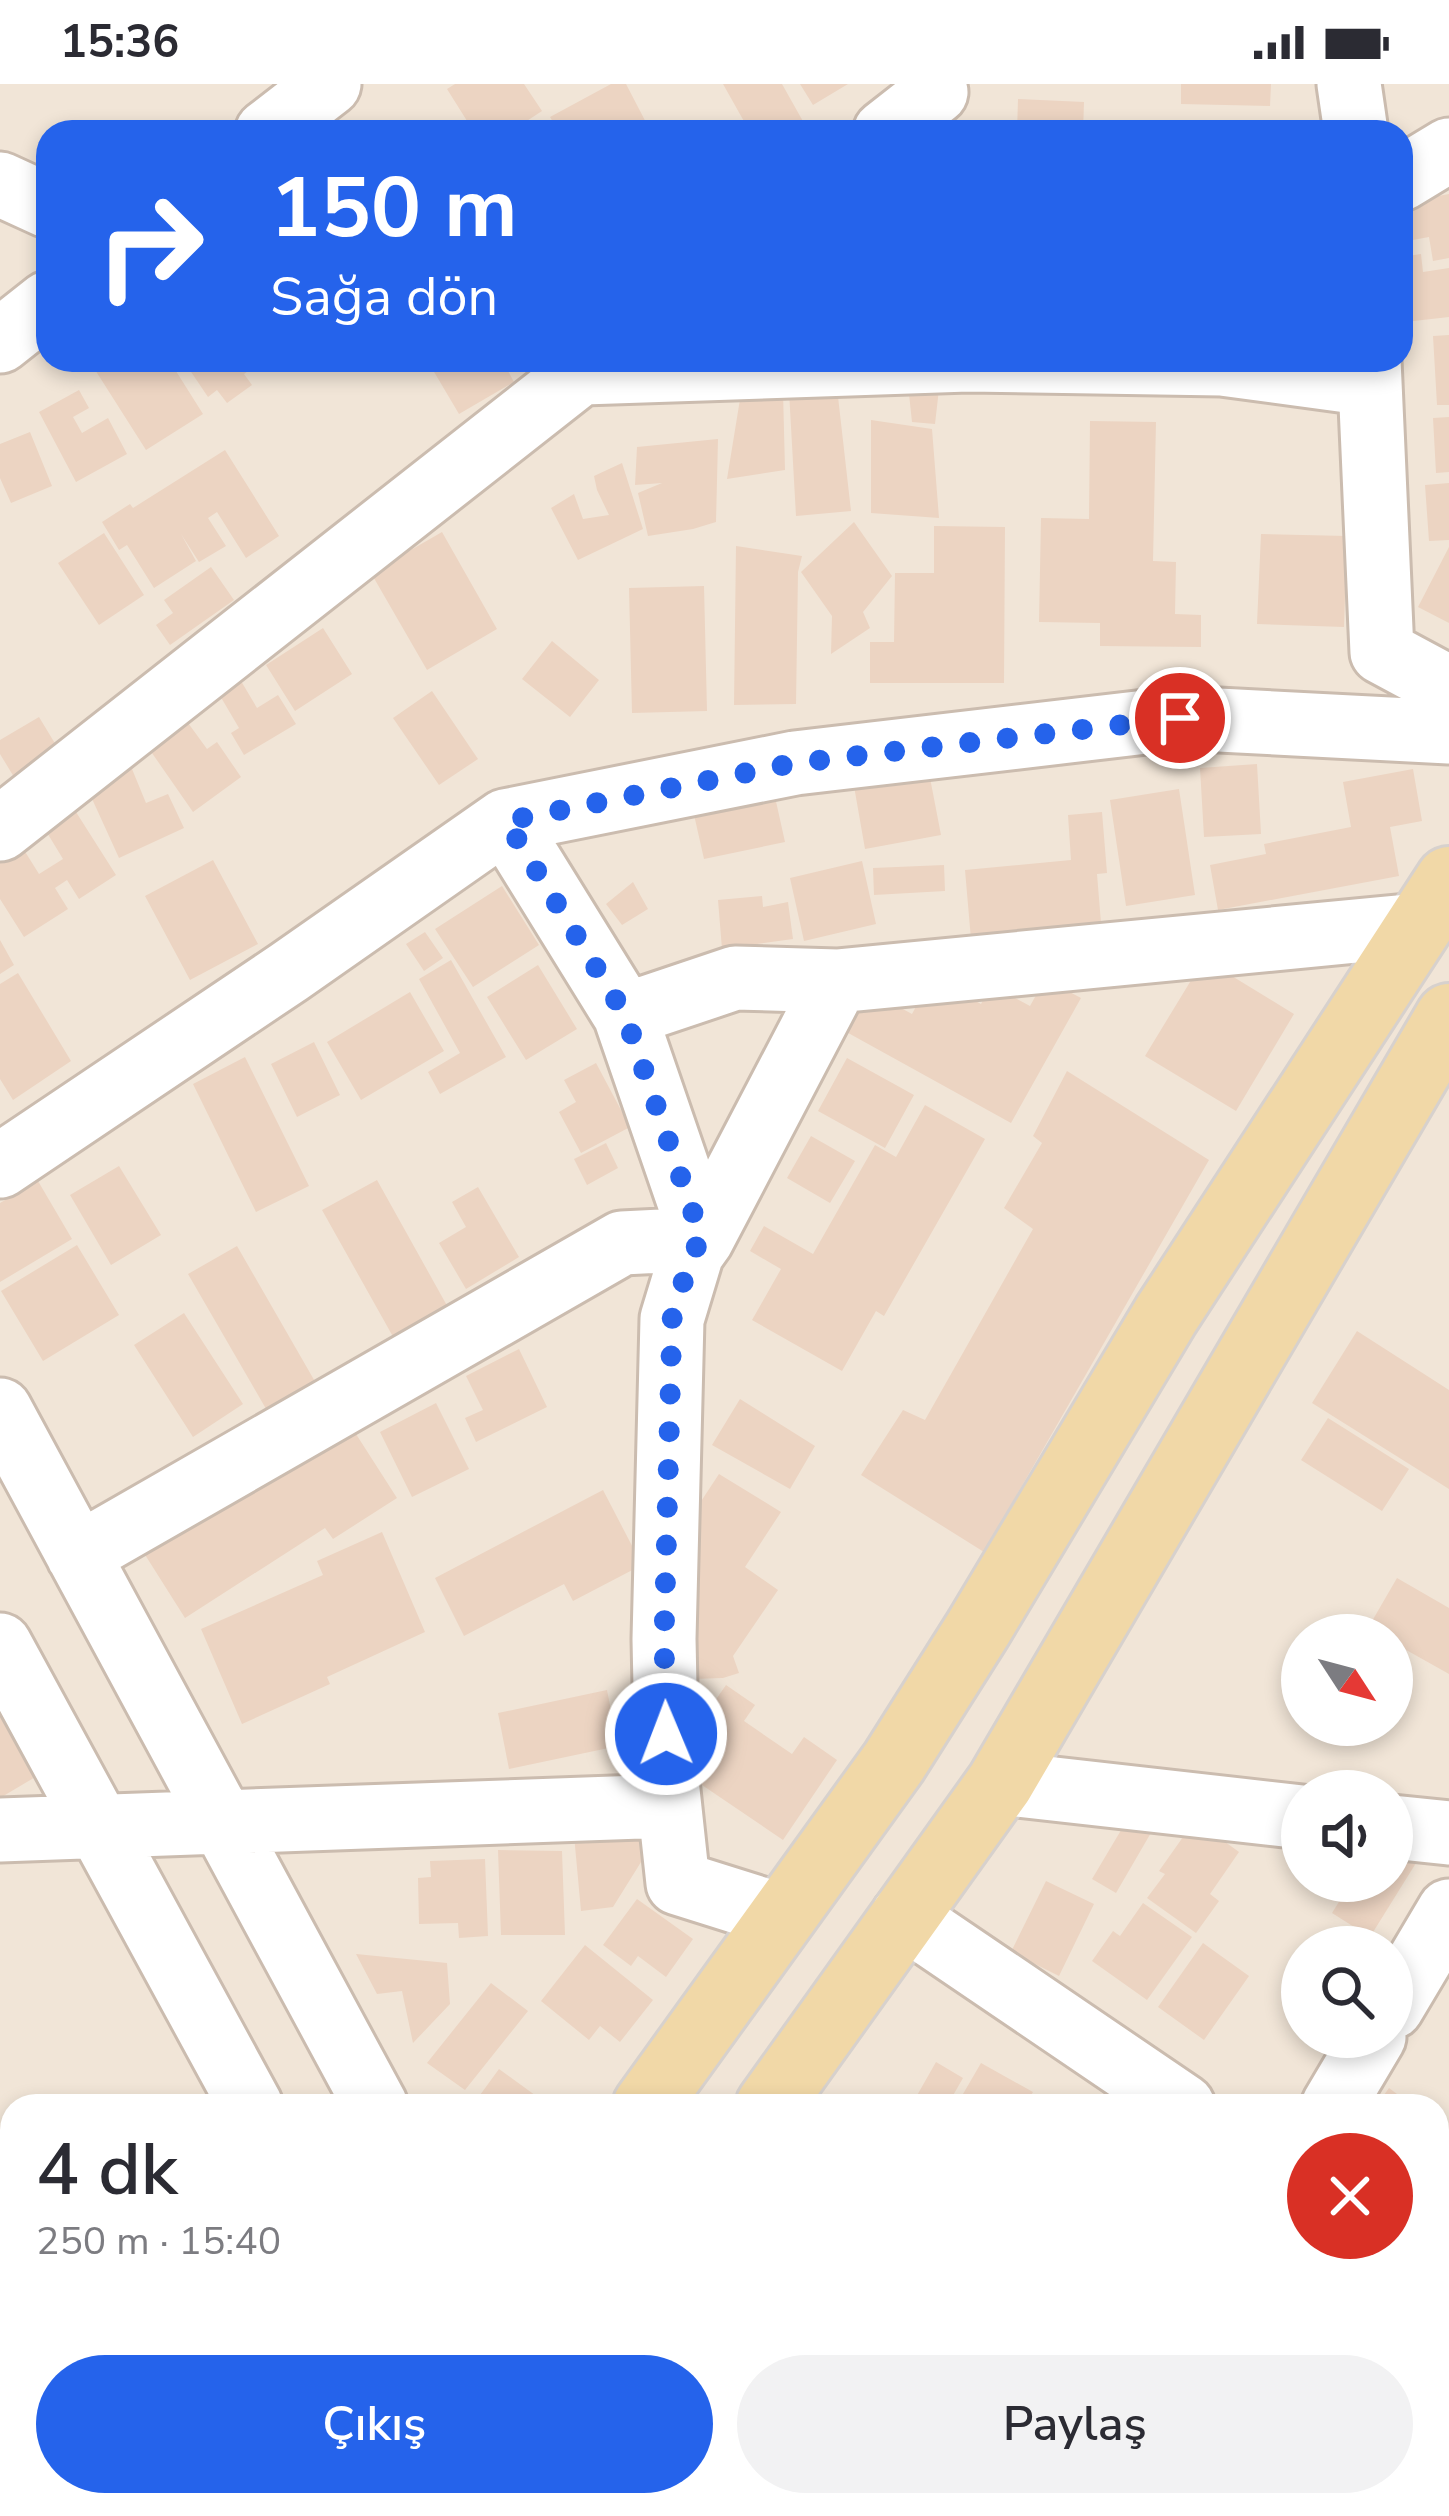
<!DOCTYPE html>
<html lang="tr">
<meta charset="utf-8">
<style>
:root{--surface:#fff;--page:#f2f2f3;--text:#2b2b33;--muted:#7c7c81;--accent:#2563eb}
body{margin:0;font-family:"Nunito Sans",sans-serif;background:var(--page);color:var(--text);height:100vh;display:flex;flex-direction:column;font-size:45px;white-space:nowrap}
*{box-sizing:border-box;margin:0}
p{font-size:39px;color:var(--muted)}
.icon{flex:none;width:66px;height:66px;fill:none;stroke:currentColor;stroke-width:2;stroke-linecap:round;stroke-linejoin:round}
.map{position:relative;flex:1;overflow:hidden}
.side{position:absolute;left:0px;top:2010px;width:1449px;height:423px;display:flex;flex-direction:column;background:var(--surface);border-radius:36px 36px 0 0;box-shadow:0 6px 18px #0003}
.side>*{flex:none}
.banner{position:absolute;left:36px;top:36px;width:1377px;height:252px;border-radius:36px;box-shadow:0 6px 18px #0003;background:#2563eb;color:#fff;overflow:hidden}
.needle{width:78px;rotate:126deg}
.controls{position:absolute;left:1281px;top:1530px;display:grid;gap:24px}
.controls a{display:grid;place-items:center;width:132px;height:132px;border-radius:50%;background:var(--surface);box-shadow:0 6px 18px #0003;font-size:60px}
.pin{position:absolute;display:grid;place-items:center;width:102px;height:102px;color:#fff;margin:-51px;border:6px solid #fff;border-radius:50%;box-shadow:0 3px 12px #0007}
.me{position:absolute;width:132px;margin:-66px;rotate:359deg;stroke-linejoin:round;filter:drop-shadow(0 0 9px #0008)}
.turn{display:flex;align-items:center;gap:42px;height:252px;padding:0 36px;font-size:54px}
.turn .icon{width:156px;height:156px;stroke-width:2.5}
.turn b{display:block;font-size:84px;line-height:102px}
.round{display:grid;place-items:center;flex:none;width:126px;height:126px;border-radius:63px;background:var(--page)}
.summary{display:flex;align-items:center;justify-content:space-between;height:204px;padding:0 36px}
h1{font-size:72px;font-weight:600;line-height:90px}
.primary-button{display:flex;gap:24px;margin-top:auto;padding:24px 36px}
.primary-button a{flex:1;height:138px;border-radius:72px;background:var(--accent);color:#fff;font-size:48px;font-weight:600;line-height:138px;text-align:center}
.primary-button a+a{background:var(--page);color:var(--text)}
.status{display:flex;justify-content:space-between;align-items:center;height:84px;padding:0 60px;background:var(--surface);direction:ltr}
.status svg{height:33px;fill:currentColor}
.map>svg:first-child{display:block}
.residential{fill:#f1e5d7;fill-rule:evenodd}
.building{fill:#ecd4c2}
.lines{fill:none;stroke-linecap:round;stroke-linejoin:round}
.minor-casing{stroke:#cbbcaf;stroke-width:69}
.major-casing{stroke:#d7d1cd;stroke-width:72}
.minor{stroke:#fff;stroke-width:63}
.major{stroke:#f1d8a7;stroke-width:66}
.route{stroke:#2563eb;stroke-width:21;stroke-dasharray:0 37.8}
</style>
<div class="status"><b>15:36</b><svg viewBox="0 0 49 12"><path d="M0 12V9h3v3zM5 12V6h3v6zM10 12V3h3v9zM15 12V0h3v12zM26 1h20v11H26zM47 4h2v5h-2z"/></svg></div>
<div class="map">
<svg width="1449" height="2432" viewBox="0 0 1449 2432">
<rect width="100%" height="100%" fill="#faf3e7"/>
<path class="residential" d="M0 0H1449V2432H0ZM48 48H1401V276H48ZM1302 1551H1392V1641H1302ZM1302 1707H1392V1797H1302ZM1302 1863H1392V1953H1302ZM12 2022H1437V2421H12Z"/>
<path class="building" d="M455 0H524L542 27 510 48H474L447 5Z
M611 0H626L651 48H559L550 33Z
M723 0H782L809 48H750Z
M800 0H848L813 21Z
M1181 0H1271L1270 22 1181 20Z
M1018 15 1084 18 1083 48H1017Z
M1449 110V174L1433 177 1429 153 1402 158 1401 119Z
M1421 170 1423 188 1449 184V233L1405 238 1401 208V173Z
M1449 251V321H1437L1433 252Z
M100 276H169L203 330 146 366 92 281Z
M183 276H263L244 290 252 301 227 319 217 306 208 313Z
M427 276H502L514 298 459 330Z
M836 295 851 427 796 432 789 307Z
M922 296 939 305 935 340 912 338 909 310Z
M742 303 783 307 785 386 727 395Z
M79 306 89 324 73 333 82 349 108 334 127 370 76 398 39 328Z
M1449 333V388L1436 389 1433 334Z
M871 336 932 345 939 434 871 429Z
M1090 337 1156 338 1153 477 1176 478 1175 530 1201 531V563L1100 562V539L1039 538 1041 434 1089 435Z
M30 348 52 402 11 419 0 394V360Z
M718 355 716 438 693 445 648 452 638 409 662 399 635 401 637 363Z
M225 366 279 452 246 474 217 428 208 434 226 462 199 478 181 450 196 477 154 504 127 461 119 466 102 438 130 420 133 424Z
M622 379 643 445 578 476 551 424 574 410 583 435 609 431 597 406 594 392Z
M1449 399V456L1429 457 1425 401Z
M854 438 892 492 863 528 870 544 831 570 832 532 801 488Z
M934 442 1005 443 1004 599H870V558H894L895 489H934Z
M442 448 497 545 427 586 371 489Z
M104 449 144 511 99 541 58 479Z
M1261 450 1347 452 1344 543 1257 540Z
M736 462 802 472 798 488 796 620 734 621Z
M1449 463V539L1418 523Z
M211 483 234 516 170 561 156 541 173 529 164 516Z
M704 502 707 627 632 629 629 504Z
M323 544 352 590 295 627 266 581Z
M552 557 599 596 570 633 522 595Z
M241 597 257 624 278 611 296 640 244 671 231 649 239 644 219 610Z
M432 607 478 675 439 701 393 634Z
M183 632 207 665 217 658 241 693 193 728 145 659Z
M39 633 59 666 14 693 0 670V656Z
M926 673 941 751 865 765 851 685Z
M1257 680 1261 750 1204 753 1200 684Z
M132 685 146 719 168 710 184 744 119 774 88 706Z
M1413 685 1422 737 1390 743 1399 792 1218 826 1210 781 1266 770 1264 760 1351 743 1343 698Z
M771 695 785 758 704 775 690 713Z
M1179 705 1195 811 1126 822 1110 716Z
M76 728 116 791 79 815 67 796 55 804 68 825 24 853 0 815V770L19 758 39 790 63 775 46 747Z
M1102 728 1107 789 1097 790 1101 839 1014 848 1016 863 972 867 965 786 1071 776 1068 731Z
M213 776 258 860 190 896 145 812Z
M862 777 876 840 804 857 790 794Z
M944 781 945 807 874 811 873 784Z
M633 798 648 825 622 841 606 820Z
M502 802 539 861 473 903 435 845Z
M762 812 763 823 788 818 793 855 722 865 718 816Z
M425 848 443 874 424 887 406 860Z
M0 856 14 881 0 890Z
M1204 875 1294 930 1236 1027 1145 972Z
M451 876 506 973 440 1010 428 988 460 969 419 895Z
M538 881 577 945 526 976 487 913Z
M18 889 71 977 13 1016 0 995V900Z
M932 893 981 920 991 901 1030 922 1045 895 1081 914 1011 1039 841 945 864 904 912 930Z
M410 908 444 967 361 1016 327 958Z
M314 958 340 1011 297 1033 271 980Z
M245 973 309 1102 256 1128 193 1000Z
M847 974 914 1011 885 1064 818 1027Z
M596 979 630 1043 581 1069 559 1028 576 1018 564 996Z
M1067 987 1209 1076 984 1468 861 1391 903 1326 925 1336 1033 1145 1004 1124 1042 1059 1033 1052Z
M925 1021 985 1055 884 1232 876 1227 842 1287 752 1236 781 1185 750 1167 764 1142 813 1170 875 1061 896 1073Z
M811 1052 855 1077 830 1119 787 1094Z
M606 1059 618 1084 587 1101 574 1075Z
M119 1082 161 1151 111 1181 70 1111Z
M377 1096 450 1227 396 1258 322 1126Z
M38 1097 72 1155 0 1198V1119Z
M478 1103 519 1173 466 1205 439 1159 466 1143 452 1118Z
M77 1161 119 1231 43 1277 1 1207Z
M237 1162 317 1301 269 1330 188 1190Z
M184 1229 243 1320 193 1353 134 1261Z
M1357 1247 1449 1306V1405L1312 1319Z
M519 1265 547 1323 476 1358 465 1334 483 1326 466 1292Z
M740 1315 815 1362 790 1405 712 1361Z
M436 1319 469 1385 412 1413 380 1348Z
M1328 1334 1409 1385 1382 1427 1301 1376Z
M347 1336 397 1414 333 1455 325 1444 185 1534 142 1466Z
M719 1390 781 1428 745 1483 778 1506 733 1572 739 1589 723 1594 691 1595 688 1437Z
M603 1406 642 1481 573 1517 564 1500 464 1552 435 1494Z
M382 1448 425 1548 327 1593 330 1600 242 1640 201 1545 323 1491 317 1477Z
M1397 1494 1449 1524V1590L1392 1558V1551H1380L1368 1544Z
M726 1601 755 1621 744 1637 792 1670 804 1653 837 1676 783 1756 671 1680Z
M607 1606 618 1662 509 1685 498 1629Z
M0 1629 37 1692 0 1714Z
M1136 1721 1159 1735 1116 1809 1092 1795Z
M1195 1736 1239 1768 1210 1810 1219 1817 1196 1849 1147 1814 1165 1790 1159 1787Z
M661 1746 613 1823 581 1827 574 1751Z
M498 1766 562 1767 565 1851H501Z
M1392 1767 1421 1771 1370 1853 1332 1829 1352 1797H1392Z
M485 1775 488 1852 459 1854 458 1839 419 1840 418 1794 431 1793 430 1777Z
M1046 1797 1094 1820 1059 1892 1011 1868Z
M637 1815 693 1855 666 1893 638 1872 631 1882 603 1861Z
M1143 1819 1192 1853 1147 1916 1092 1877 1113 1847 1120 1852Z
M1203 1859 1249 1892 1204 1956 1158 1923Z
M585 1861 653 1916 620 1958 600 1942 589 1956 541 1917Z
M356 1870 447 1879 450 1920 413 1959 402 1907 377 1910Z
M491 1899 528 1927 465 2006 427 1979Z
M936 1978 963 1994 947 2022H911Z
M981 1979 1033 2008 1025 2022H956Z
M499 1985 550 2022H472Z
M1389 2004 1413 2022H1376Z
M692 2421H773L788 2432H684Z
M1148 2421H1219L1213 2432H1142Z
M1261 2421H1352L1347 2432H1256Z"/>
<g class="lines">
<g class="minor-casing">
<path id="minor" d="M1349 0 1356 48
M267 48 329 0
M885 48 936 8
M1401 95 1449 66
M0 100 48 122
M0 257 48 219
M1369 276 1382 568 1449 604
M583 289 968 276 1222 280 1370 300
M0 745 597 276
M625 931 735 894 837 897 1418 841
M0 1082 289 888 505 737 795 679 1180 634 1449 648
M0 1326 376 2022
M78 1471 622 1159 702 1155 625 931 505 737
M0 1561 251 2022
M1000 1699 1302 1733
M1392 1743 1449 1749
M0 1746 669 1722
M783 1832 678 1799 667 1697 664 1555 672 1235 692 1169 702 1155 837 897
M903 1832 1183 2022
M1392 1923 1449 1827
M1333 2022 1374 1953
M1437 2161 1449 2162
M622 2421 630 2432
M1099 2432 1105 2421"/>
</g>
<g class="major-casing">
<path id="major" d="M646 2022 894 1678 978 1545 1166 1231 1449 796
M769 2022 1000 1699 1449 933
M352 2432 360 2421
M472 2432 480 2421"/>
</g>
<use href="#minor" class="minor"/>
<use href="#major" class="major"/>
</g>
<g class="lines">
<path class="route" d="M666 1650 664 1555 672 1235 692 1169 702 1155 625 931 506 737 795 679 1180 634"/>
</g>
</svg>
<div class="controls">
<a><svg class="needle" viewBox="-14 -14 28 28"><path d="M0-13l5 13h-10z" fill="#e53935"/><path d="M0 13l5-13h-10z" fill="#7c7c81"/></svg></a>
<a><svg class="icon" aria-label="sound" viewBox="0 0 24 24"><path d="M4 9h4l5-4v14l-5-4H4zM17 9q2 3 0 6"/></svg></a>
<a><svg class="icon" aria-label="search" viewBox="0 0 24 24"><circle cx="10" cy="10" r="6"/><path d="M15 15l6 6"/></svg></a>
</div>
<div class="pin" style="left:1180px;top:634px;background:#d93025"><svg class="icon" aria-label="arrive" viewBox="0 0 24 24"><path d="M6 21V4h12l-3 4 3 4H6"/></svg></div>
<svg class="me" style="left:666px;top:1650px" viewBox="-20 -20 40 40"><circle r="17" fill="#2563eb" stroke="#fff" stroke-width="3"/><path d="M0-11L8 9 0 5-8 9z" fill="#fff"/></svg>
<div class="banner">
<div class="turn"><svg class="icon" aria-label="right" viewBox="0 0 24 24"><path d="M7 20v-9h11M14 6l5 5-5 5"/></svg><div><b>150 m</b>Sağa dön</div></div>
</div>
<section class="side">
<div class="summary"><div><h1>4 dk</h1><p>250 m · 15:40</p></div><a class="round" style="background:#d93025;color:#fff"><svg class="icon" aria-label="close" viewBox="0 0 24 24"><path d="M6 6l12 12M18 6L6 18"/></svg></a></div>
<div class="primary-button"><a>Çıkış</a><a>Paylaş</a></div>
</section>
</div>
